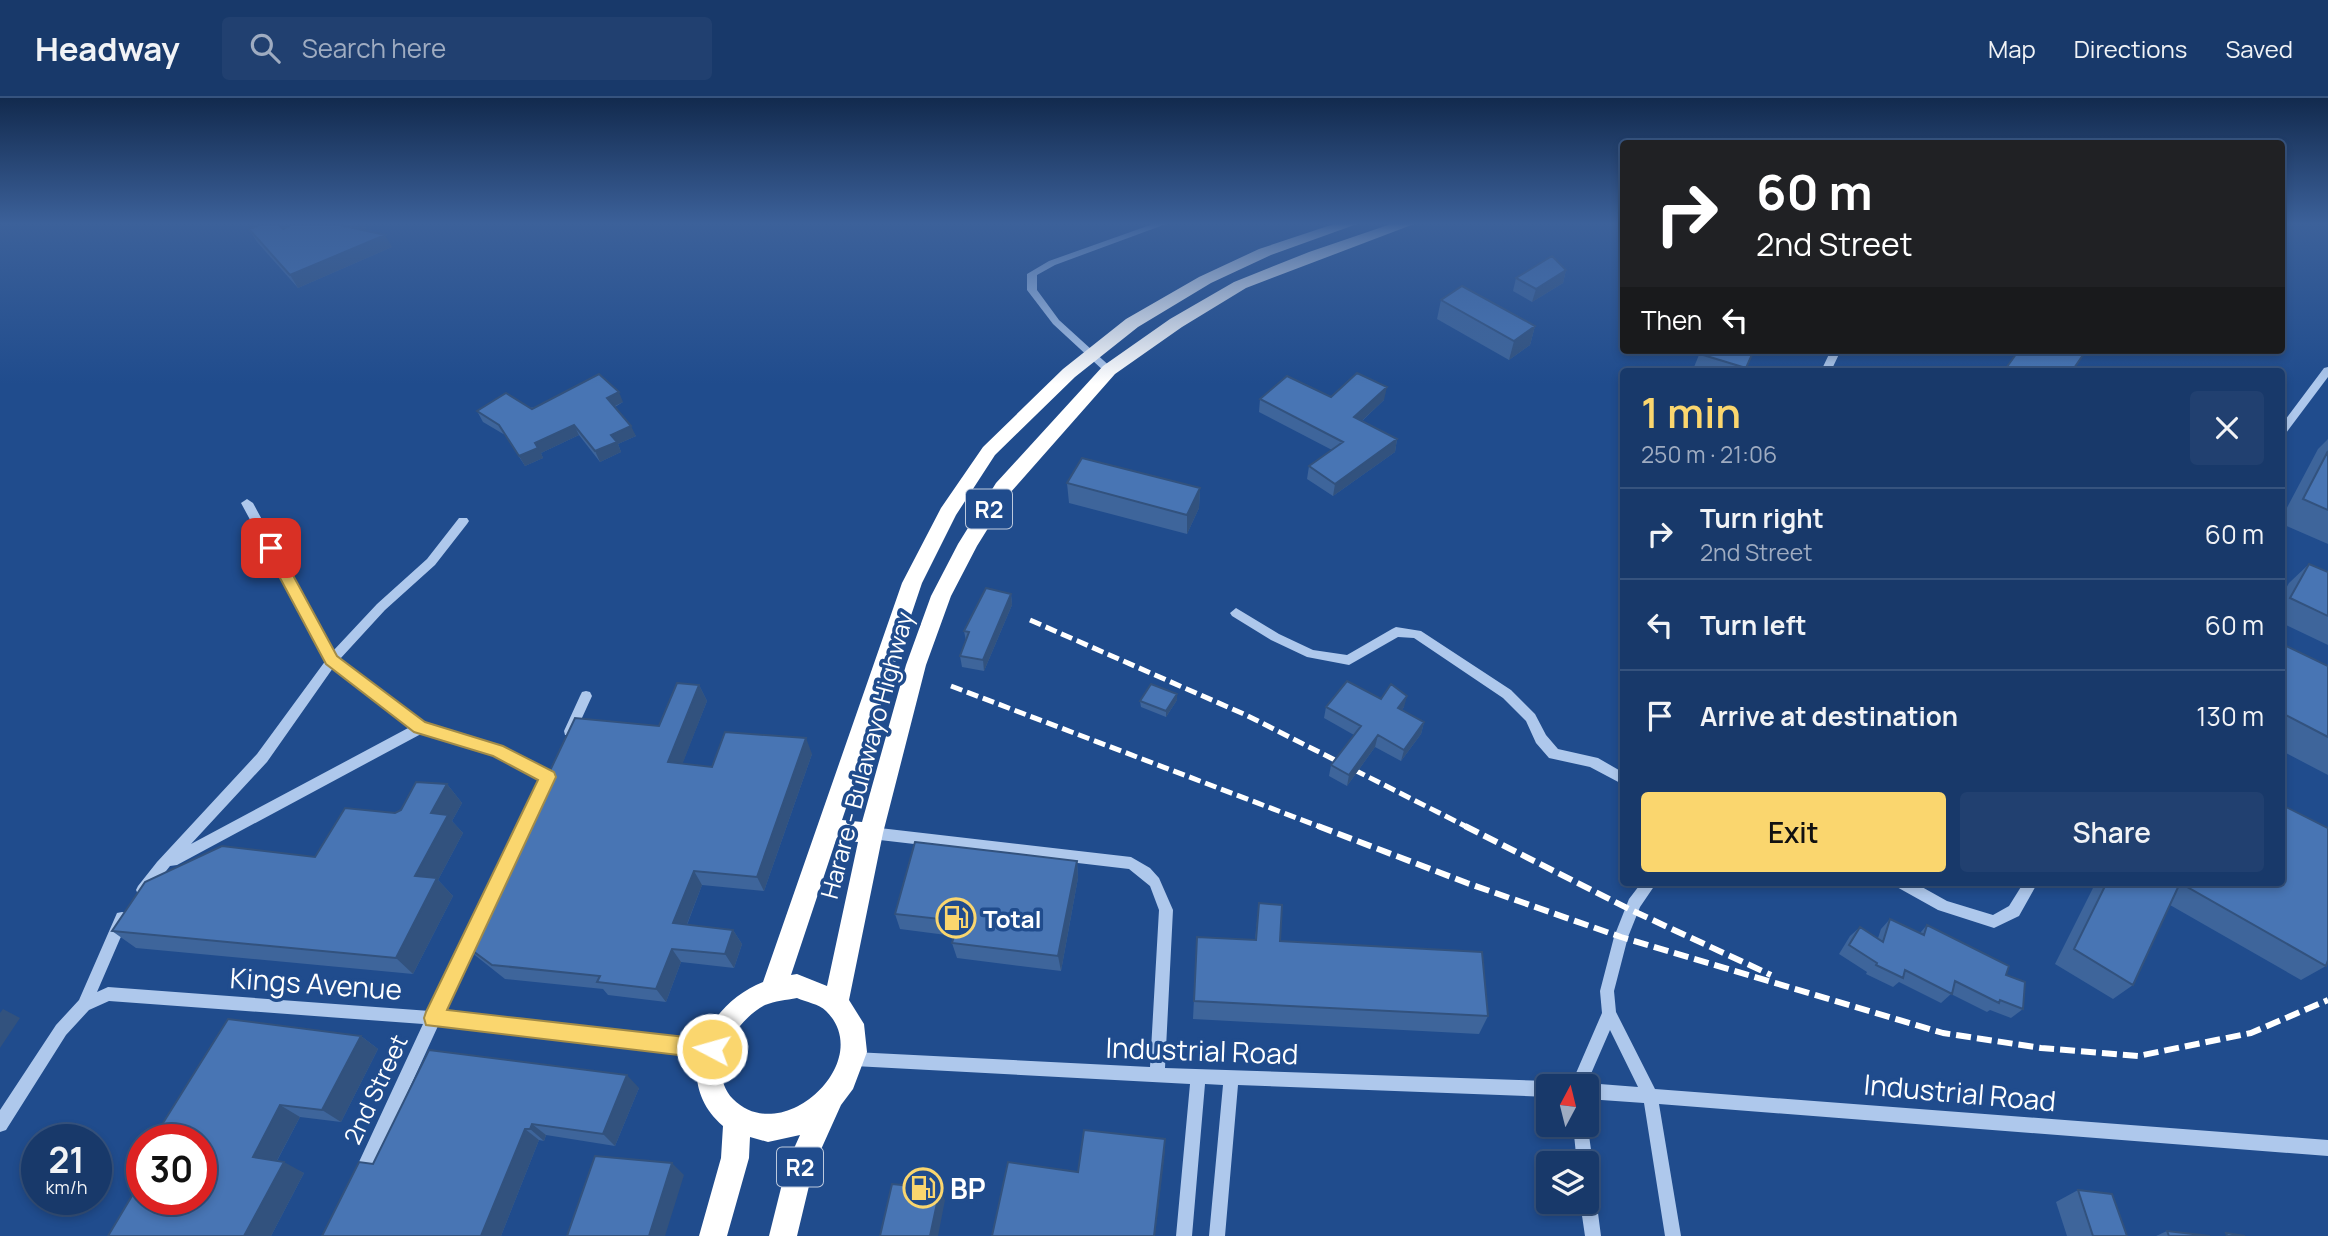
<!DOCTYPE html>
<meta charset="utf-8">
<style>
:root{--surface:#18396a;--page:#214070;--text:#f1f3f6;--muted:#9facc1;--line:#36537e;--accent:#fad66e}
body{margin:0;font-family:Manrope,sans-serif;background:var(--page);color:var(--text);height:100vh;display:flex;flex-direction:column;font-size:26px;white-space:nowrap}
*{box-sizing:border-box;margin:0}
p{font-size:23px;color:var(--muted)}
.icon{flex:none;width:38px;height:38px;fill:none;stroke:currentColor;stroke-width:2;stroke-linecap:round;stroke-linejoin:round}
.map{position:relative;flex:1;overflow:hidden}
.details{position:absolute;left:1620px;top:270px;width:665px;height:518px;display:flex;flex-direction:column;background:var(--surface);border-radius:7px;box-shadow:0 4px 10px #0003,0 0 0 2px var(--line)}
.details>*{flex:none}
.top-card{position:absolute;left:1620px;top:42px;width:665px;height:214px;border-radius:7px;box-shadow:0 4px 10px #0003,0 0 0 2px var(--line);background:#202124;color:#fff;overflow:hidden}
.needle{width:46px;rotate:7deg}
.tools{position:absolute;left:1536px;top:976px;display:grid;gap:14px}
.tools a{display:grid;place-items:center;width:63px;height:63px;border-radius:7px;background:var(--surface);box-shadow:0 4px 10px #0003,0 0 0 2px var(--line);font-size:35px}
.speed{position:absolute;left:21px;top:1026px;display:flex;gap:14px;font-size:35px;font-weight:700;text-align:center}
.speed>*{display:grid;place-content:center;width:91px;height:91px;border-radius:50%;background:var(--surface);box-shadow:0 4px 10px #0003,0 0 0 2px var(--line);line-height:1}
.speed small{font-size:18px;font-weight:400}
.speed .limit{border:10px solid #d22;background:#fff;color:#111}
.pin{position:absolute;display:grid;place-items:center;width:60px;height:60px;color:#fff;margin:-30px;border-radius:14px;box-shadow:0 4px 10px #0006}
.me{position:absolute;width:77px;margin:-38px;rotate:276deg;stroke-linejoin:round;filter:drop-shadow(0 0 5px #0008)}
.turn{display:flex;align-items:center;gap:24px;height:147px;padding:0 21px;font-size:32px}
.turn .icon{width:91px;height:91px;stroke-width:2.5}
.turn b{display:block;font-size:49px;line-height:60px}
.then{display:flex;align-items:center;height:66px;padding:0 21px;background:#0003;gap:14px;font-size:26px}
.round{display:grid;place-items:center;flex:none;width:74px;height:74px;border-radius:7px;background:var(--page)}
.headline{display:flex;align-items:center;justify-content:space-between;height:119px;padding:0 21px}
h1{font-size:42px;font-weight:600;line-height:52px;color:var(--accent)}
.primary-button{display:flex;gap:14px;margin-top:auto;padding:14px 21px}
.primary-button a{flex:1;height:80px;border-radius:7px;background:var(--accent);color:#111;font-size:28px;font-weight:600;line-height:80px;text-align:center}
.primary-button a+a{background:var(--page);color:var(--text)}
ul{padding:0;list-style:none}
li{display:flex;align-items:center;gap:21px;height:91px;padding:0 21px;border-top:2px solid var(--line)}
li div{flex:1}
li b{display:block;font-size:26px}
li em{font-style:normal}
header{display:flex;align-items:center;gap:42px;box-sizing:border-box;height:98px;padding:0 35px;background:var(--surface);border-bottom:2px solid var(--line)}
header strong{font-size:33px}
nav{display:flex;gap:38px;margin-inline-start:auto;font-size:24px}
.search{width:490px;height:63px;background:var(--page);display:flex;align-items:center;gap:18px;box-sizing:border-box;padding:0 24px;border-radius:7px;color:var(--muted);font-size:26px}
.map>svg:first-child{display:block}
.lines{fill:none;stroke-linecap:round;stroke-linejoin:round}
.minor{fill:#aec8ec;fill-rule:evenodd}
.highway{fill:#fff;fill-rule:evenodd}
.rail-far1{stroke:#fff;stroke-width:5;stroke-dasharray:12 5;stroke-linecap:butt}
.rail{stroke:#fff;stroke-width:6;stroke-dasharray:15 6;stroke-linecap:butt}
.wall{fill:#3e659b}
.shaded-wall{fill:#32527e}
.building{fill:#4875b4;stroke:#32527e;stroke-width:2}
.route{fill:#fad66e;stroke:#a28b48;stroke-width:2}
.labels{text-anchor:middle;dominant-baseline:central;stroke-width:7;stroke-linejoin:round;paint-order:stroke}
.shield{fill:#204c8d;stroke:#bcc9dd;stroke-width:2}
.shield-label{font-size:23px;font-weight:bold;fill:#fff}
.street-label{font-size:24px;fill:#fff;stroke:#204c8d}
.poi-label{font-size:24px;font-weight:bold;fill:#fff;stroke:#204c8d;text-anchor:start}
.near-street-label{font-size:28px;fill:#fff;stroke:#204c8d}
.near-poi-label{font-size:28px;font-weight:bold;fill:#fff;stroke:#204c8d;text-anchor:start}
</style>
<header>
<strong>Headway</strong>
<div class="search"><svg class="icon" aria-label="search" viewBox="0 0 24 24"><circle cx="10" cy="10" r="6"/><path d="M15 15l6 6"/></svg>Search here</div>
<nav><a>Map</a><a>Directions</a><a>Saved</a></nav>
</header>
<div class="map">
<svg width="2328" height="1138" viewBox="0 0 2328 1138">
<rect width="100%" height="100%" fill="#204c8d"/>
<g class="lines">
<path class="minor" d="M1153 126H1166L1055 167 1037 177V192L1059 222 1114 272 1109 275 1105 274 1053 226 1027 192V176L1049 163Z
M1831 252H1841L1831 273H1821Z
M2328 269V279L2286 335 2282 337V326L2324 270Z
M247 401 253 405 333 553 377 506 427 461 459 420H467L469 423 467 426 435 467 385 512 340 561 424 626 502 649 553 675 555 679 553 683 548 685 543 683 493 657 421 636 177 767 170 768 148 796 143 798 138 796 136 792 138 788 157 764 257 656 326 562 241 405ZM333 570 410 629 191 746 267 664Z
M1236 510 1279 536 1313 552 1347 557 1392 531 1396 529 1421 533 1511 592 1535 616 1546 637 1558 651 1598 660 1624 675V687L1590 669 1549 660 1536 645 1526 623 1503 600 1414 540 1398 539 1349 567 1307 559 1271 542 1232 518 1230 515Z
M586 593 590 594 592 598 576 633 575 637H565L564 633 580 598 582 594Z
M871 729 1131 759 1150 770 1159 780 1173 812 1165 970 1549 983 1554 986 1556 989H1549V999L1238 987 1225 1138H1209L1223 987 1205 986 1192 1138H1176L1190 986 854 968 849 966 846 961 849 956 854 954 1150 969 1159 812 1150 788 1129 771 871 741 866 739 864 735 866 731Z
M1642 784H1657L1640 809 1628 839 1614 893 1616 914 1655 991 2328 1042V1058L1659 1006 1681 1138H1665L1644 1005 1587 1001V989H1570L1602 915 1600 893 1614 839 1629 801ZM1610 932 1638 989 1587 985Z
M1893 784H1913L1947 803 1993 817 2009 808 2024 784H2038L2019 818 1994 830 1938 812 1895 788Z
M122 814 127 815 129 820 97 894 108 889 430 913 468 831 473 829 478 831 480 836 444 914 712 944 717 946 720 951 717 956 712 958 438 928 366 1085 360 1087 354 1085 352 1079 423 926 109 903 89 912 66 937 6 1032 0 1034V1012L56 927 79 902 117 815Z
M1587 1023 1593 1066 1591 1072 1587 1073V1066H1577L1573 1027H1587Z
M1587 1084 1593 1086 1595 1092 1601 1138H1585L1580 1104H1587Z"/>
<path class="highway" d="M1334 126H1357L1271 157 1211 185 1138 229 1075 279 995 357 956 417 922 485 842 722 862 724 906 567 931 498 958 446 996 385 1103 268 1170 221 1234 184 1309 154 1391 126H1414L1246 190 1182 229 1115 276 1010 395 977 448 951 498 926 567 883 735 849 902 864 926 867 954 853 991 841 1007 814 1067 797 1138H769L787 1066 800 1037 768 1044 750 1039 749 1060 727 1138H699L721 1060 723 1028C669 982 706 906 763 884L902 485 941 410 983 349 1063 271 1126 221 1199 179 1259 151ZM836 742 858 744 827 888 797 876 791 877ZM797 900C806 904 819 906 826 913 877 963 782 1051 733 1001 704 971 736 922 765 907 775 903 786 902 797 900Z"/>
<path class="rail-far1" d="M1030 522 1246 617 1469 730
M951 588 1323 730"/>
<path class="rail" d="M1318 728 1467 785 1621 839 1943 935 2041 950 2138 958 2251 935 2328 902
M1465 728 1631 812 1771 877"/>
</g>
<path class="wall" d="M345 126H373L360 132 392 149 298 190 257 144 249 131 349 129Z
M1566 172 1563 185 1532 204 1513 193 1516 180Z
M1441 202 1535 228 1530 247 1509 262 1437 221Z
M1701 252H1754L1745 273H1707L1694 269Z
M1331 299 1384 302 1362 323 1397 341 1395 354 1333 398 1307 381 1309 368 1332 352 1259 314 1260 301Z
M623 304 615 309 636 338 618 346 621 354 600 364 579 337 541 355 543 360 525 368 505 337 483 324 477 313Z
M2328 341V446L2282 426V419L2318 351Z
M1067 385 1200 390 1199 410 1187 436 1069 405Z
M2309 466 2328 474V547L2282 525V497L2289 485Z
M1011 496 1012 507 984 573 962 569 960 558 966 543 964 533Z
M2282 546 2328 568V677L2282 653Z
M699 587 707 603 682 666 712 669 812 656 764 793 702 787 687 827 733 832 742 846 734 870 681 864 666 904 608 897 603 891 505 881 476 858 462 845 659 628Z
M1177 596V602L1166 619 1141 609 1140 603Z
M1381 601 1404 609 1402 612 1424 624 1421 636 1401 663 1375 649 1347 688 1329 678 1331 667 1354 637 1324 620 1326 609Z
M447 686 462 705 452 723 463 735 438 782 453 798 413 876 136 850 112 833 315 759Z
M1077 763 1078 780 1061 873 957 860 952 845 954 838 900 831 895 816Z
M2096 784H2282L2326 868 2301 882 2170 807 2133 887 2113 901 2055 866Z
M1259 805 1280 843 1488 918 1479 936 1193 921 1197 839 1255 842Z
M1890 821 1920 835 1927 827 2006 877 2023 911 2011 920 1990 912 1987 914 1951 896 1941 905 1899 884 1893 889 1866 876 1867 874 1839 856 1850 838 1860 829 1878 840 1881 831Z
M361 938 378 951 341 1024 300 1019 277 1063 304 1075 271 1138H108L201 1041Z
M639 990 615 1048 546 1037 544 1043 539 1042 501 1138H322L373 1066Z
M2078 1092 2127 1138H2067L2056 1104Z
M2167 1133 2210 1138H2156Z"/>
<path class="shaded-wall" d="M351 126H373L355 134Z
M385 137 392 149 298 190 290 177Z
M1566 172 1563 185 1532 204 1536 191Z
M1535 228 1530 247 1509 262 1514 243Z
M1387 289 1384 302 1352 332 1354 319Z
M619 294 623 304 611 310 607 300Z
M574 327 579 337 541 355 543 360 525 368 519 358 535 345Z
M631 328 636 338 618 346 621 354 600 364 595 353 611 337Z
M1397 341 1395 354 1333 398 1335 386Z
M1200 390 1199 410 1187 436V417Z
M1011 496 1012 507 984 573 983 562Z
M699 587 707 603 677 680 668 664Z
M1177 596V602L1166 619V613Z
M1407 598 1404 609 1395 622 1398 610Z
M1424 624 1421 636 1401 663 1404 652Z
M1378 637 1375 649 1347 688 1349 677Z
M806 640 812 656 764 793 757 779Z
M447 686 462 705 452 723 463 735 438 782 453 798 413 876 396 860 431 715Z
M1077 763 1078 780 1061 873 1058 858Z
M694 773 702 787 682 839 673 825Z
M733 832 742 846 734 870 725 856Z
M672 851 681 864 666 904 656 891Z
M3 911 20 920 0 950V915Z
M361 938 378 951 341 1024 322 1012Z
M627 977 639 990 615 1048 603 1036Z
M280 1007 300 1019 273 1070 253 1059Z
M532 1026 546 1037 544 1043 530 1031Z
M525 1031 539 1042 501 1138H481Z
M1165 1041V1054L1155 1138H1154Z
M284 1064 304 1075 271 1138H244Z
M672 1065 684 1077 665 1138H649Z
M940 1091 945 1102 938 1138H930Z"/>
<path class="building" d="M263 126H278L283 131 294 126H335L385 137 290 177 249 131Z
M1552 158 1566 172 1536 191 1516 180Z
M1462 188 1535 228 1514 243 1441 202Z
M1701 252H1754L1746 270 1700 256Z
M2019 252H2070L2083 257 2072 273H2004Z
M1357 275 1387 289 1354 319 1397 341 1335 386 1309 368 1343 344 1260 301 1287 278 1331 299Z
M599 276 619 294 607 300 631 328 611 337 617 344 595 353 574 327 535 345 538 350 519 358 499 327 477 313 506 295 532 311Z
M2328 353V412L2303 401Z
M1082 360 1200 390 1187 417 1067 385Z
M2309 466 2328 474V518L2290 500Z
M986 490 1011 496 983 562 960 558 969 534 964 533Z
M2282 546 2328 568V639L2282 615Z
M1347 583 1381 601 1391 586 1407 598 1398 610 1424 624 1404 652 1378 637 1349 677 1331 667 1361 628 1326 609Z
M677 585 699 587 668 664 712 669 725 634 806 640 757 779 694 773 673 825 733 832 725 856 672 851 656 891 597 884 600 878 492 867 462 845 505 754 511 755 575 620 659 628Z
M1151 586 1177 596 1166 613 1140 603Z
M416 684 447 686 431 715 448 717 415 778 437 780 396 860 112 833 145 784 222 748 315 759 345 710 395 715 401 712Z
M2282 707 2328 730V862L2326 868 2180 785 2133 887 2074 851 2107 784H2282Z
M915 744 1077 763 1058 858 952 845 958 823 895 816Z
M1259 805 1282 807 1280 843 1482 854 1488 918 1194 903 1197 839 1256 842Z
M1890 821 1924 837 1927 827 2009 868 2006 877 2025 884 2023 911 2000 902 1999 905 1955 883 1952 896 1905 872 1903 880 1876 867 1877 865 1849 847 1860 829 1883 844Z
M228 921 361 938 322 1012 280 1007 253 1059 284 1064 244 1138H108L142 1081V1101H201V1041H153Z
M429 952 627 977 603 1036 532 1026 530 1031H525L481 1138H322L359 1064 373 1066Z
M1084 1032 1165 1041 1154 1138H992L1008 1064 1078 1074Z
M595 1058 672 1065 649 1138H567Z
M892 1086 940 1091 930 1138H880Z
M2078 1092 2112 1096 2127 1138H2093Z
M2167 1133 2210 1138H2169Z
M2226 1135 2245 1138H2227Z"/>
<linearGradient id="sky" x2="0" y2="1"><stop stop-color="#122a4e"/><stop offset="0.44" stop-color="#3c619a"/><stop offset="1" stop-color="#3c619a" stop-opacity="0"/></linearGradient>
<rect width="2328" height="286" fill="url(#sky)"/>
<path class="route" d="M271 445 276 446 337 558 425 624 503 648 554 674 556 679 447 912 712 942 719 945 722 951 719 958 712 961 426 927 424 920 426 914 538 682 493 658 414 634 326 566 264 450Z"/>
<defs>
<g id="fuel-ring" transform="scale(2.0125)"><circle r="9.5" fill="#204c8d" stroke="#fad66e" stroke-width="1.5"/><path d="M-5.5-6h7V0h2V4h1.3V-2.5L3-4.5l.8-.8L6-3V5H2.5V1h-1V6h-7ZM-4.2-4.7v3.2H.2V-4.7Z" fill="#fad66e"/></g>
</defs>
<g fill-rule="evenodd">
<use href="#fuel-ring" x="956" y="820"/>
<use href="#fuel-ring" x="923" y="1090"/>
</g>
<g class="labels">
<g class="shield">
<rect x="966" y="391.5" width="46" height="39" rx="5"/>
<rect x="777" y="1049.5" width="46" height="39" rx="5"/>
</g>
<g class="shield-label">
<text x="989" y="411">R2</text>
<text x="800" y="1069">R2</text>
</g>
<g class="street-label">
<text transform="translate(866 657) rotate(-75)">Harare - Bulawayo Highway</text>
<text transform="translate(375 991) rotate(-65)">2nd Street</text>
</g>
<g class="poi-label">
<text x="983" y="820">Total</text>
</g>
<g class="near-street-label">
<text transform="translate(316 885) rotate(4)">Kings Avenue</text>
<text transform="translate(1202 952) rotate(2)">Industrial Road</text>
<text transform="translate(1960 994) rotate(5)">Industrial Road</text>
</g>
<g class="near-poi-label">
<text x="950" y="1090">BP</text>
</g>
</g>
</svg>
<div class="tools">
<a><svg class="needle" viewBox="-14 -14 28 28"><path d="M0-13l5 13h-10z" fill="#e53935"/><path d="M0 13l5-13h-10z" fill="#9facc1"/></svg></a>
<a><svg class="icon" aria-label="layers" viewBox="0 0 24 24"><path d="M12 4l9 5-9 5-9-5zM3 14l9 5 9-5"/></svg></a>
</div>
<div class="speed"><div>21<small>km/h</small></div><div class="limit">30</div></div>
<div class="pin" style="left:271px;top:450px;background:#d93025"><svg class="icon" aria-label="arrive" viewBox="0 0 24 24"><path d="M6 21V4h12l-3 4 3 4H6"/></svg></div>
<svg class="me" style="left:712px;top:951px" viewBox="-20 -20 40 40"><circle r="17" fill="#fad66e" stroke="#fff" stroke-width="3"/><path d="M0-11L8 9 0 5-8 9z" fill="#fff"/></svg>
<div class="top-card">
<div class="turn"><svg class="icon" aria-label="right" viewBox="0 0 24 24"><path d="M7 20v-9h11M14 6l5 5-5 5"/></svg><div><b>60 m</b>2nd Street</div></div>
<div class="then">Then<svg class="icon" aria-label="left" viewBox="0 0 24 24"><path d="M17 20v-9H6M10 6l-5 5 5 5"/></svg></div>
</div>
<section class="details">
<div class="headline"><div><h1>1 min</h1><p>250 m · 21:06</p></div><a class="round"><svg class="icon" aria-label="close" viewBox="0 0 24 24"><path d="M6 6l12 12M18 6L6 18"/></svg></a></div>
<ul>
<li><svg class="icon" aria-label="right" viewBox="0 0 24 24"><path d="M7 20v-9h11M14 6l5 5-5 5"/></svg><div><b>Turn right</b><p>2nd Street</p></div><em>60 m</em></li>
<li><svg class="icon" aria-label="left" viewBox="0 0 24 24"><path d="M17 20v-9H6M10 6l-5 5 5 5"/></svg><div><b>Turn left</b></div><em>60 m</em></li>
<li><svg class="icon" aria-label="arrive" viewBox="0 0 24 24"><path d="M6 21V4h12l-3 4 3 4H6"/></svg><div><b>Arrive at destination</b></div><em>130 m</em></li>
</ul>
<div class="primary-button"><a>Exit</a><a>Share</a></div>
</section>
</div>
